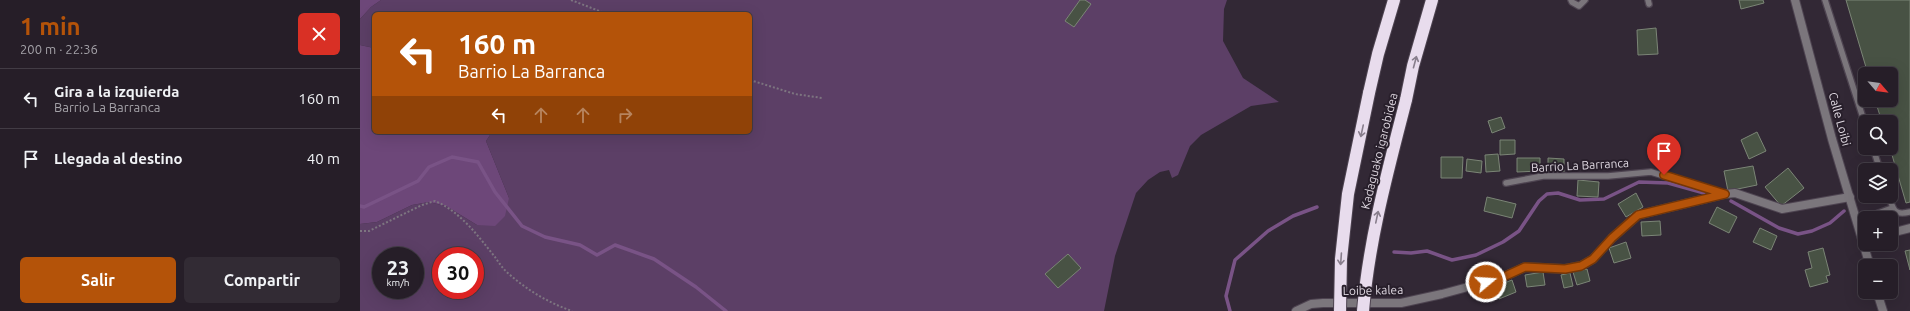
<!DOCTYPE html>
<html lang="es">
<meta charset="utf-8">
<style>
:root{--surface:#261e28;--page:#322b34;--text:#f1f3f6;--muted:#a4a2a8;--line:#423c45;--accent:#b45309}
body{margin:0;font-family:Ubuntu,sans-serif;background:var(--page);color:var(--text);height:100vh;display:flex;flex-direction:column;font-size:15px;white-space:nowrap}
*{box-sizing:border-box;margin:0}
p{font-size:13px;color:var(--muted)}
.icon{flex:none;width:22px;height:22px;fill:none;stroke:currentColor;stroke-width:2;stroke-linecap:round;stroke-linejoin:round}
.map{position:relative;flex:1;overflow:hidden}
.panel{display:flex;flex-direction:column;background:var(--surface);width:360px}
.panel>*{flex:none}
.guide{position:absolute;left:12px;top:12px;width:380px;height:122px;border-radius:6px;box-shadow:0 4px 16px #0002,0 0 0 1px var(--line);background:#b45309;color:#fff;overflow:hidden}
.needle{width:26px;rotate:118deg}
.fabs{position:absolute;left:1498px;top:67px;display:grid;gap:8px}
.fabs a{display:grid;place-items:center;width:40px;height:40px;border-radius:6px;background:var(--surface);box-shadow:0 4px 16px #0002,0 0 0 1px var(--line);font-size:20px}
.speed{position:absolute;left:12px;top:247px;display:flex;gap:8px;font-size:20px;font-weight:700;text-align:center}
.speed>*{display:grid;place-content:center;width:52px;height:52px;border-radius:50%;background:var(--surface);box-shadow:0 4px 16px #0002,0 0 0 1px var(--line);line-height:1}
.speed small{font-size:10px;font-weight:400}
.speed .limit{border:6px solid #d22;background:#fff;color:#111}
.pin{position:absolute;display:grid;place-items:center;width:34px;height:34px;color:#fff;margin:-41px -17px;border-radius:50% 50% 50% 0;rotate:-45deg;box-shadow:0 0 4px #0007}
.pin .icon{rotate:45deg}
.me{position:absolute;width:44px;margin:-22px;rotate:72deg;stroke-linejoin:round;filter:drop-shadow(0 0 3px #0008)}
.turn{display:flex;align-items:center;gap:14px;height:84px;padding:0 20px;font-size:18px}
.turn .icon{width:52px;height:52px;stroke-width:2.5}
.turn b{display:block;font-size:28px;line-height:34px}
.lanes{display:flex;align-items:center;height:38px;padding:0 20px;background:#0003;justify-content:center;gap:20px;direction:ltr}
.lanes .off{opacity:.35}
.round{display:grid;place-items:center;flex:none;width:42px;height:42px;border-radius:6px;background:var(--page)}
.head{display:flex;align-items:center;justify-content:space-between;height:68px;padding:0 20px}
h1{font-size:24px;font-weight:600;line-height:30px;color:var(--accent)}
.primary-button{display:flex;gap:8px;margin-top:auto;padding:8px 20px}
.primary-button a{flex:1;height:46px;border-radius:6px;background:var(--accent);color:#fff;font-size:16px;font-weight:600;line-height:46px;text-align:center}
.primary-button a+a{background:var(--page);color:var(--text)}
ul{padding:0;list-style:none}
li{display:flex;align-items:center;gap:12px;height:60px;padding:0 20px;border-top:1px solid var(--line)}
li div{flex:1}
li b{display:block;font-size:15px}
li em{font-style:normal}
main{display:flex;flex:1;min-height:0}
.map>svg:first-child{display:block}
.green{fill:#5c3f66;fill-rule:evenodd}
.forest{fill:#6d4779}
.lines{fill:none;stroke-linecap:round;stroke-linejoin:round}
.stream{stroke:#795386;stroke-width:3.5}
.building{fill:#485244;stroke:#7b8576}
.service-casing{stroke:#4e4451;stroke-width:8}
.minor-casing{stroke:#4e4451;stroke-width:10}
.tertiary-casing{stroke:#4e4451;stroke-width:10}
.motorway-casing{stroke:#4e4451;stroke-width:14}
.path{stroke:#7d7580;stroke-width:2;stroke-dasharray:2 2;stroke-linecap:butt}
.service{stroke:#7b767c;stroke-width:5.5}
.minor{stroke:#7b767c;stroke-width:8}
.tertiary{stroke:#7b767c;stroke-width:8}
.motorway{stroke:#e8dced;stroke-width:12}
.motorway-bridge-casing{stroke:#4e4451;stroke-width:14;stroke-linecap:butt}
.motorway-bridge{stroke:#e8dced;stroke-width:12}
.oneway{stroke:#887e8c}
.route-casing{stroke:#753606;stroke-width:10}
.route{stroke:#b45309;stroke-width:7}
.labels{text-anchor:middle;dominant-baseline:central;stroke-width:4;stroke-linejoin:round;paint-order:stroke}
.street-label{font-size:12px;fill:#dfd8e1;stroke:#281f2b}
</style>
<main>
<section class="panel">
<div class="head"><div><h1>1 min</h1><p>200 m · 22:36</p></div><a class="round" style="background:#d93025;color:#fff"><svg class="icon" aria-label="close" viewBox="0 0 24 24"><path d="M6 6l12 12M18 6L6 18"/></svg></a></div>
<ul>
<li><svg class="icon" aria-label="left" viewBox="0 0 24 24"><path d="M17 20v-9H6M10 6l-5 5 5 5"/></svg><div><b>Gira a la izquierda</b><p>Barrio La Barranca</p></div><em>160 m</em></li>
<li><svg class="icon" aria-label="arrive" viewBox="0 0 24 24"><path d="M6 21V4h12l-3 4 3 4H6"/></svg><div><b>Llegada al destino</b></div><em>40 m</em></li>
</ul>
<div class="primary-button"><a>Salir</a><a>Compartir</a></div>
</section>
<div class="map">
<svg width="1550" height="311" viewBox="0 0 1550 311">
<rect width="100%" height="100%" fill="#322835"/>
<path class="green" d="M21 0H867L864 9 863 41 883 78 919 102 891 106 841 135 830 146 818 175 812 178 809 170 800 172 788 180 776 193 755 256 744 311H0V224L17 222 52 205 69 202 86 206 117 225 149 198 126 141 132 132H390V14H14V48L0 45V19L11 7ZM21 256H55V290H21ZM81 256H115V290H81Z"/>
<path class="forest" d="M0 0H21L11 7 0 19Z
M0 45 14 48V132H132L126 141 149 198 145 216 135 226 117 225 86 206 69 202 52 205 17 222 0 224Z"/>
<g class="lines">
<path class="stream" d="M1371 201 1419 228 1438 234 1452 231 1470 223 1484 211
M0 206 4 207 58 181 69 167 92 157 118 162 135 192 162 226 185 237 220 245 237 255 255 245 294 259 336 287 366 311
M1034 252 1051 253 1067 251 1092 260 1116 255 1143 242 1159 231 1179 201 1187 194 1198 193 1220 200 1244 199 1279 182 1308 183 1344 193
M870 311 866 296 875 260 908 231 933 216 957 207"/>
</g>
<path class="building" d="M720 0H725L731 4 714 27 705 21Z
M1379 0H1403L1404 3 1381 9Z
M1486 0H1550V202L1546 203 1530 148 1531 122H1522L1515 100H1531V74H1508Z
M1296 28 1298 54 1278 55 1277 30Z
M1141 117 1145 128 1132 133 1128 121Z
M1397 132 1406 151 1389 159 1381 140Z
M1140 140H1155V154L1140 155Z
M1138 154 1140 171 1126 172 1125 155Z
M1081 157H1103L1102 178H1081Z
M1157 158H1180V171L1157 172Z
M1188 158 1204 159V172H1188Z
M1107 159 1122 161 1121 173 1106 171Z
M1393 166 1397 185 1368 191 1364 171Z
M1428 168 1444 188 1421 206 1405 187Z
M1218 180 1239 182 1238 197 1217 196Z
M1276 193 1283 207 1266 217 1258 204Z
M1127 197 1156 204 1152 218 1124 211Z
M1357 207 1377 217 1369 233 1349 223Z
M1300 221 1301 235 1282 236 1281 222Z
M1400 228 1417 236 1411 250 1393 242Z
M1266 242 1271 258 1254 263 1249 248Z
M1463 248 1470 275 1466 276 1468 282 1450 287 1445 270 1452 268 1448 252Z
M1550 250V270L1545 251Z
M708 254 721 268 698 288 685 274Z
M1227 269 1230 281 1217 285 1213 272Z
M1183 272 1185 285 1167 287 1165 275Z
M1210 273 1213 286 1204 288 1201 275Z
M1152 280 1156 292 1139 299 1134 287Z"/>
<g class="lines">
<g class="service-casing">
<path id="service" d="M1211 0 1212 2 1219 6 1225 0
M1288 0 1289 4
M1465 0 1505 124
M1513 148 1520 170
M1146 183 1183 176H1248L1291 172 1365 194
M1529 196C1533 210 1534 216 1550 212
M1497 221 1532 208"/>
</g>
<g class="minor-casing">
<path id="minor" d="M1531 233 1550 228
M936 311 951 304 963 303H1041L1082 294 1141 278 1165 267 1205 269 1221 266 1233 259 1252 238 1278 215 1365 194 1375 193 1422 209 1490 197"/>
</g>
<g class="tertiary-casing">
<path id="tertiary" d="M1435 0 1472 139 1510 266
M1517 292 1523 311"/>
</g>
<g class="motorway-casing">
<path id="motorway" d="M1009 93 1018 54 1034 0
M1046 100 1053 66 1072 0"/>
</g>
<path class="path" d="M211 0 247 14
M390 80 435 94 462 98
M0 231H9L62 205 75 201C101 212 118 236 135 257 139 263 143 269 149 274 167 290 189 303 212 311"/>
<use href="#service" class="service"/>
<use href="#minor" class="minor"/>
<use href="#tertiary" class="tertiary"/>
<use href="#motorway" class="motorway"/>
<g class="motorway-bridge-casing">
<path id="motorway-bridge" d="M980 311 981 259 988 194 1009 93
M1003 311C1009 239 1028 170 1046 100"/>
</g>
<use href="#motorway-bridge" class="motorway-bridge"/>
</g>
<defs><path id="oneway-shaft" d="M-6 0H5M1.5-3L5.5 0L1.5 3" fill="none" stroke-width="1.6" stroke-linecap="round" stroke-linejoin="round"/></defs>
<g class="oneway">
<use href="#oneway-shaft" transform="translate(1055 62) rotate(-75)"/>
<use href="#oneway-shaft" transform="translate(1002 131) rotate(102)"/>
<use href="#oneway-shaft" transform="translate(1017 217) rotate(-78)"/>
<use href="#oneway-shaft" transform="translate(981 259) rotate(94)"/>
</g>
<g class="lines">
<g class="route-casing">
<path id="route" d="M1126 282 1141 278 1165 267 1205 269 1221 266 1233 259 1252 238 1278 215 1365 194 1304 175"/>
</g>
<use href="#route" class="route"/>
</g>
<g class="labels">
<g class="street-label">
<text transform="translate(1480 119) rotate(75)">Calle Loibi</text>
<text transform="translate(1019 151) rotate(-76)">Kadaguako igarobidea</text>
<text transform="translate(1220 165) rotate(-3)">Barrio La Barranca</text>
<text transform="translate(1013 290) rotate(-1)">Loibe kalea</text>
</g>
</g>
</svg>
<div class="fabs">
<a><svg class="needle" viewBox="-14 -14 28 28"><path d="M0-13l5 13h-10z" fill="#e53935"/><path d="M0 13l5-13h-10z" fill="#a4a2a8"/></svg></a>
<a><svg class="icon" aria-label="search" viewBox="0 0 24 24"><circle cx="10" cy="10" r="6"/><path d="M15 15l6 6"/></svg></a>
<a><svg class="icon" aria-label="layers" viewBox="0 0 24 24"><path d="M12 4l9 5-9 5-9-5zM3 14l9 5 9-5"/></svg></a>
<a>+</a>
<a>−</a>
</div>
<div class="speed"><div>23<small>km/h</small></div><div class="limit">30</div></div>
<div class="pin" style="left:1304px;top:175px;background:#d93025"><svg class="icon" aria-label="arrive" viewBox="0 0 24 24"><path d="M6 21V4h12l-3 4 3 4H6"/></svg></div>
<svg class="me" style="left:1126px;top:282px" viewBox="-20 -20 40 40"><circle r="17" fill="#b45309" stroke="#fff" stroke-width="3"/><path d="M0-11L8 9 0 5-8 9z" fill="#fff"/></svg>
<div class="guide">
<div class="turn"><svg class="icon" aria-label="left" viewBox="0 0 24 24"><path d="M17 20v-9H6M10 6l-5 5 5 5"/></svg><div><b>160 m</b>Barrio La Barranca</div></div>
<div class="lanes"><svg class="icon" aria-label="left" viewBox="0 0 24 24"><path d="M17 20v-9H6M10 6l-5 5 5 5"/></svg><svg class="icon off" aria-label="ahead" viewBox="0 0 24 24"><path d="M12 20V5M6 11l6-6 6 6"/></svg><svg class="icon off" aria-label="ahead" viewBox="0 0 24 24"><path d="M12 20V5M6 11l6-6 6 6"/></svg><svg class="icon off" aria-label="right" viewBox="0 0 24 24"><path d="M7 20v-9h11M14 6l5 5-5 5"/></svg></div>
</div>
</div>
</main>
